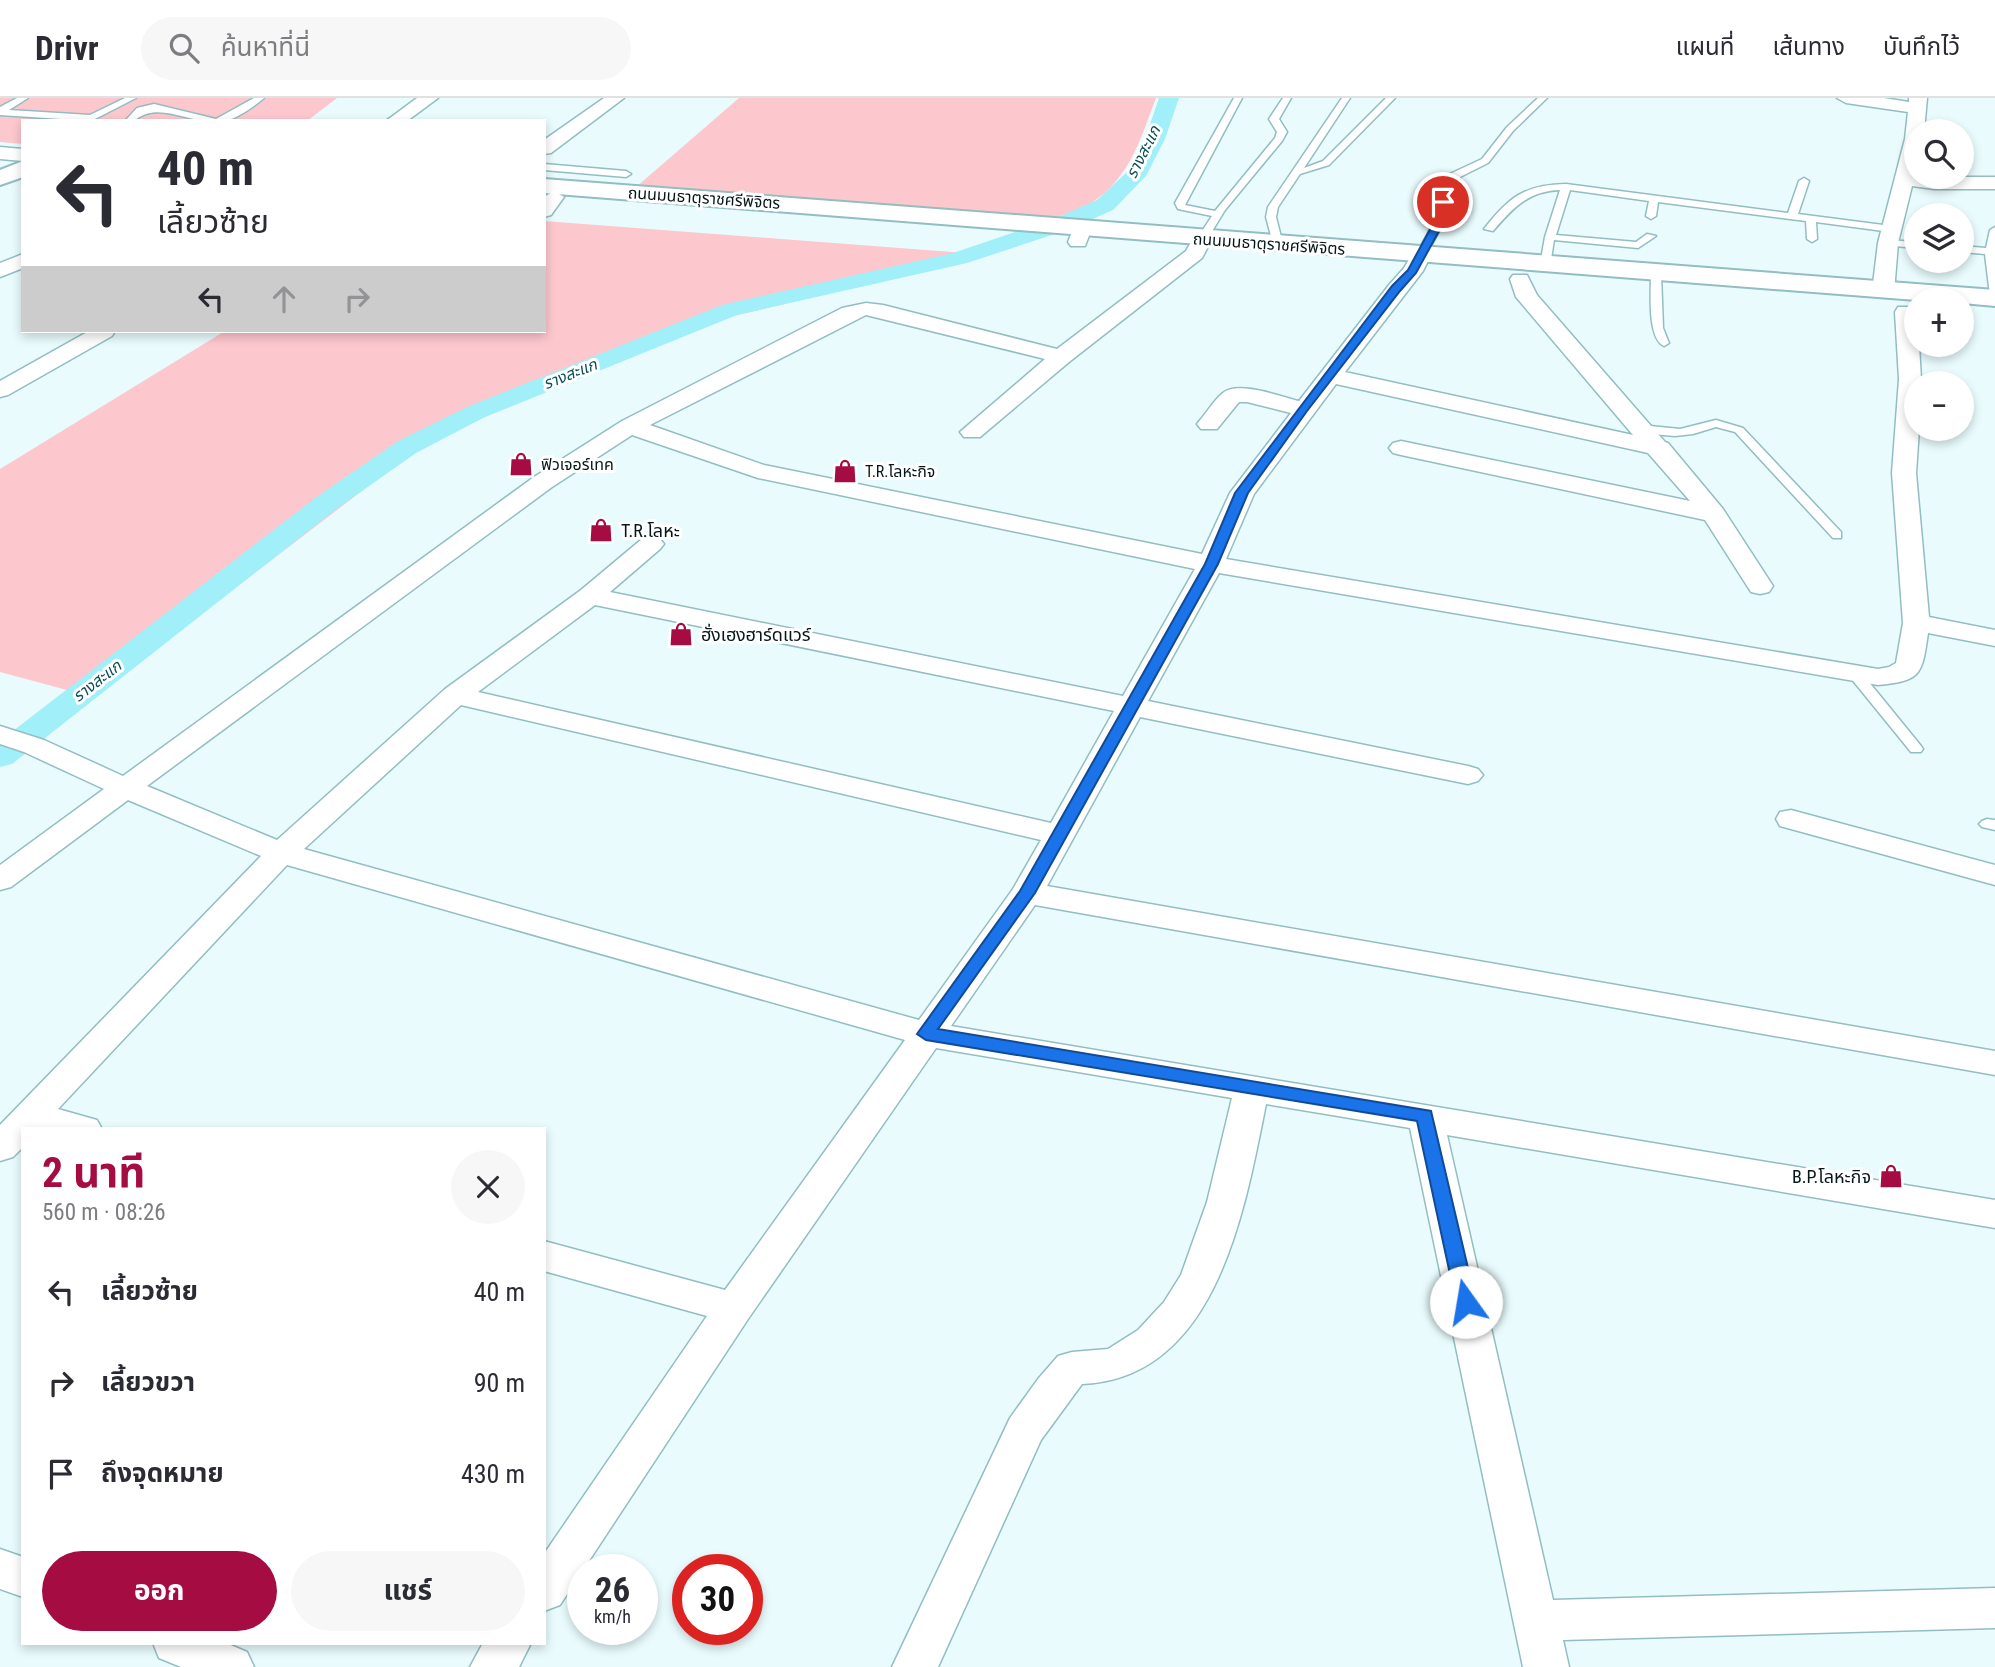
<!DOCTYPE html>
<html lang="th">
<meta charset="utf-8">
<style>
:root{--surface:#fff;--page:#f7f7f7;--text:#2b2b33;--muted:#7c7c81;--line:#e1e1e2;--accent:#a50c42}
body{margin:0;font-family:"Roboto Condensed","Noto Sans Thai",sans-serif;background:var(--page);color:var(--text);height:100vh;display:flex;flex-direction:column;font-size:26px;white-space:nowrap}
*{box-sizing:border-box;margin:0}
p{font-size:23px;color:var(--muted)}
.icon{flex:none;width:38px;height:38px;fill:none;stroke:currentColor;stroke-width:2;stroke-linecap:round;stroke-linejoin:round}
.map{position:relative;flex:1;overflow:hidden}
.details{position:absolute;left:21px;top:1029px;width:525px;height:518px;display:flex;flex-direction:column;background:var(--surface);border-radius:0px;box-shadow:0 4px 10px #0003}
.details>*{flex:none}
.guide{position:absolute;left:21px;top:21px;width:525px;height:214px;border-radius:0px;box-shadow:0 4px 10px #0003;background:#fff;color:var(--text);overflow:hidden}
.buttons{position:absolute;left:1904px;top:21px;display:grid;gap:14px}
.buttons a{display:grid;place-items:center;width:70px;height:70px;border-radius:50%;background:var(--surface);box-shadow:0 4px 10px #0003;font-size:35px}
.speed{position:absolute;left:567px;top:1456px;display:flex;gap:14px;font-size:35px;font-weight:700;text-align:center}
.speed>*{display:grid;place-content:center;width:91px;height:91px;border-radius:50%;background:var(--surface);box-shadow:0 4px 10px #0003;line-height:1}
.speed small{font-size:18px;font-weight:400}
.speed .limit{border:10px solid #d22;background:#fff;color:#111}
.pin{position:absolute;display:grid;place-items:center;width:60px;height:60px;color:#fff;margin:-30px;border:4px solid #fff;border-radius:50%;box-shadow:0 2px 7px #0007}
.me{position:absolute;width:77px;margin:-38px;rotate:347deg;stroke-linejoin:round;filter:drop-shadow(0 0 5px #0008)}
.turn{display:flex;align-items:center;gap:24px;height:147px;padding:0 21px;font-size:32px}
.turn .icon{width:91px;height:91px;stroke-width:2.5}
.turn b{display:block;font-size:49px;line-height:60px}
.lanes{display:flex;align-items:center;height:66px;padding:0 21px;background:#0003;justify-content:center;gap:35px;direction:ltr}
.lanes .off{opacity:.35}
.round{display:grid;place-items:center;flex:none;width:74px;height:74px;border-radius:37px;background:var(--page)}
.headline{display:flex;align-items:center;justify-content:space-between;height:119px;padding:0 21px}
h1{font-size:42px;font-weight:700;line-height:52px;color:var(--accent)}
.cta{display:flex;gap:14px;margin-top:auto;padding:14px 21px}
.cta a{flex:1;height:80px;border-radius:42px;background:var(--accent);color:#fff;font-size:28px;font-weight:700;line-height:80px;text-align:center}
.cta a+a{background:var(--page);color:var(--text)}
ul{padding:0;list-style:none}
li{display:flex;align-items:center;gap:21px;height:91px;padding:0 21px}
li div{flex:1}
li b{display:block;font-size:26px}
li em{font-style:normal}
header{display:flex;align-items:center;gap:42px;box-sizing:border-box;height:98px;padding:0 35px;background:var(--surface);border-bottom:2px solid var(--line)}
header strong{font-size:33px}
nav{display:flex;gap:38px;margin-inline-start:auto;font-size:24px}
.search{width:490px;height:63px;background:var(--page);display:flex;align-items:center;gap:18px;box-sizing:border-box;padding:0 24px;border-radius:38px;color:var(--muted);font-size:26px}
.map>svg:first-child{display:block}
.green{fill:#fdc7ce}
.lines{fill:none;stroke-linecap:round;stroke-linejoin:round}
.canal{fill:#a1eff8;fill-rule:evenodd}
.service-casing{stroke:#92bec2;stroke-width:3}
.minor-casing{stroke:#92bec2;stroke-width:3}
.tertiary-casing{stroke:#92bec2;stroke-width:4}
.service{fill:#fff;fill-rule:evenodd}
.minor{fill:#fff;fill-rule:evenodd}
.tertiary{fill:#fff;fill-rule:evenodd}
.route{fill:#1a73e8;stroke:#114b97;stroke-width:2}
.labels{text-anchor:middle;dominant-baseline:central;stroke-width:6;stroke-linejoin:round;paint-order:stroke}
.far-water-label{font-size:16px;font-style:italic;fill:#0a5057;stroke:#fff}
.far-street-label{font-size:16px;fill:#061718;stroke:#fff}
.far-poi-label{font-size:16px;fill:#061718;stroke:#fff;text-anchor:start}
.poi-label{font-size:18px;fill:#061718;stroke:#fff;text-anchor:start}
</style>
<header>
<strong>Drivr</strong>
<div class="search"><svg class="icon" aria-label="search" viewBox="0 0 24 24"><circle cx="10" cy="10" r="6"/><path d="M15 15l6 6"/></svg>ค้นหาที่นี่</div>
<nav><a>แผนที่</a><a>เส้นทาง</a><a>บันทึกไว้</a></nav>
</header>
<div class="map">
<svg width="1995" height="1569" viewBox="0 0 1995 1569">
<rect width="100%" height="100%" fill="#e9fbfd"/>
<path class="green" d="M0 0H337L307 23H23V46L0 44Z
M739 0H1156C1140 42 1130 80 1090 106 1076 114 1058 118 1043 124L635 90Z
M544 123 991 157 717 222 427 343 93 599 0 574V371L225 233H544Z"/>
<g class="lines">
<path class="canal" d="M1159 0H1179L1165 41 1146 78 1113 112 1070 131 967 165 737 217 485 319 416 355 335 412 12 666 0 669V643L315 400 398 343 467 309 722 207 953 155 1054 121 1097 102 1126 75 1145 41Z"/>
<g class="service-casing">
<path id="service" d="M17 0H28L9 12 90 17 125 0H136L91 23 0 17V9Z
M254 0H264C255 8 237 20 226 23 195 30 159 0 134 23H125L137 10 154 6 216 21Z
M1234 0H1242L1185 107 1215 113 1275 40 1277 34 1269 21 1283 0H1291L1279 21 1287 34 1282 43 1225 112 1206 143 1202 144 1197 141 1212 118 1178 111 1175 105Z
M1342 0H1350L1304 70 1323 63 1386 0H1395L1329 67 1300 76 1278 109 1276 119 1283 147 1274 149 1266 119 1268 109Z
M1538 0H1547L1513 33 1488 65 1442 88 1450 113 1425 159H1417L1416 157 1440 113 1434 86 1439 81 1482 61 1507 29Z
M544 66 626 73 631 76 626 79 544 72Z
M1804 80 1809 83 1798 116 1891 128 1896 131 1891 134 1816 124 1817 141 1812 144 1807 141 1806 123 1658 104 1656 118 1651 121 1646 118 1649 103 1570 92 1556 137 1636 144 1647 136 1656 138 1638 150 1554 142 1550 167 1545 170 1540 167 1545 139 1560 92C1528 93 1513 110 1493 133L1484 131C1509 99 1524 87 1566 86L1788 115 1799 83Z
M1995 129V200L1990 197 1985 156 1962 154V148L1986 150 1990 132Z
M1888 142 1916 144V150L1884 147 1883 145Z
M1656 173 1661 176 1663 230 1669 245 1664 248C1647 240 1651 194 1651 176Z
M1716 322 1743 330 1841 434V440H1833L1735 334 1716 329 1693 336 1675 338 1640 335 1634 331 1640 327 1680 331Z
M1855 572 1860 573 1921 648 1923 651 1921 654H1911L1850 579 1848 576Z
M1987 721 1995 722V732L1982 729 1979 726 1982 723Z"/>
</g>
<g class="minor-casing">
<path id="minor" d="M417 0H438L407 23H386Z
M604 0H624L551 55 544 56V42Z
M1837 0H1884L1909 4V0H1927L1924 33H1916V79H1995V91H1934L1912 88 1898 145 1894 194 1890 198H1876L1872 194 1878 145 1905 41 1908 14 1846 5Z
M0 49 23 51V63L0 61Z
M554 93 564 99 551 117 544 119V99Z
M1082 124 1089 126 1092 130 1085 148H1071L1068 144 1075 126Z
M1202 135 1209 137 1212 141 1202 160 1069 264 980 339H964L960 334 1045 261 866 217 650 327 764 367 1202 456 1230 395 1291 315 1247 304H1239L1217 331H1201L1197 326 1201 321C1208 313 1214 302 1223 295 1238 282 1282 299 1299 303L1389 187 1404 170 1414 153H1428L1431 157 1423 173 1345 274 1633 337 1516 199 1510 181 1513 177H1527L1537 197 1665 344 1668 345 1723 411 1773 488 1769 494 1760 496 1751 494 1705 422 1401 357 1393 355 1389 350 1393 345 1401 343 1690 403 1648 355 1336 286 1254 396 1226 461 1878 571 1889 569 1896 565 1903 525 1892 375 1899 281 1895 214 1898 209H1914L1916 213V247H1919L1921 281V285H1916V331H1919L1916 375 1929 519 1995 532V548L1928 535C1922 576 1922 583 1878 587L1219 475 1148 603 1468 668 1478 671 1483 677 1478 683 1468 686 1140 619 1047 788 1995 953V977L1035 807 951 928 1995 1102V1130L1447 1037 1553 1502 1995 1490V1530L1563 1542 1569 1569H1523L1410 1030 1266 1006C1245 1110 1217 1281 1082 1286L1041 1342 938 1569H892L1010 1320 1038 1281 1058 1258 1072 1254 1108 1251 1138 1232 1164 1204 1181 1177 1207 1104 1232 1000 936 950 748 1221 560 1507 544 1513V1456L707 1218 544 1173V1143L725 1192 905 942 287 767 58 1011 97 1022 102 1031H23V1049L13 1059 0 1063V1027L261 758 128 702 11 789 0 792V767L104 691 24 654 0 646V628L44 642 123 678 534 379 622 323 842 210 866 205 883 207 1057 251 1186 153 1195 137ZM632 337 758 380 1195 471 1123 598 610 494 660 451 664 446 660 441 651 438 642 441 581 492 445 591 277 742 147 688 552 389ZM595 507 1114 613 1051 725 478 594ZM461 607 1041 742 1013 791 919 922 304 751Z
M23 156V170L0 179V165Z
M89 233H115L112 238 8 297 0 299V283Z
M1791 712 1995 767V787L1780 728 1776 721 1780 714Z
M0 1451 23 1459V1499L0 1491Z
M153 1545H226L247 1554 254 1569H181L159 1560Z
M483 1545H531L519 1569H470Z"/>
</g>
<g class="tertiary-casing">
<path id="tertiary" d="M23 63V79L0 87V72Z
M544 81 1995 192V208L1962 205V201L1916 202 544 95Z"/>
</g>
<use href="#service" class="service"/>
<use href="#minor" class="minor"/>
<use href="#tertiary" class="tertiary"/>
</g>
<path class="route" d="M1440 102H1447L1450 113 1416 175 1400 193 1307 313 1248 395 1218 466 1035 795 938 931 1431 1013 1476 1204 1473 1210 1466 1212 1459 1210 1456 1204 1417 1023 926 942 917 936 1020 793 1205 466 1235 395 1392 188 1408 172 1440 113Z"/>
<defs>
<g id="shop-bare" transform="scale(1.89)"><path d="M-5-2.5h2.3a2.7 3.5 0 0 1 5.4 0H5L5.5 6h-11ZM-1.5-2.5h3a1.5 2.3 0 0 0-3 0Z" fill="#a50c42" stroke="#fff" stroke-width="2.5" paint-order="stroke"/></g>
</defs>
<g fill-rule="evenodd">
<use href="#shop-bare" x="521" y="366"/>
<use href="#shop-bare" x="845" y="373"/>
<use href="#shop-bare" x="601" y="432"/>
<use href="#shop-bare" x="681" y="536"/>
<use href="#shop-bare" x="1891" y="1078"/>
</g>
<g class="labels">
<g class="far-water-label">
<text transform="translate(1143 54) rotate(-63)">รางสะแก</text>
<text transform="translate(570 276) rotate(-22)">รางสะแก</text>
<text transform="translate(97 583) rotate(-38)">รางสะแก</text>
</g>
<g class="far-street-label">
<text transform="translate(704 100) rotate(4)">ถนนมนธาตุราชศรีพิจิตร</text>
<text transform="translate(1269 146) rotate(4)">ถนนมนธาตุราชศรีพิจิตร</text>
</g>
<g class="far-poi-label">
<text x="541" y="366">ฟิวเจอร์เทค</text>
<text x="865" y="373">T.R.โลหะกิจ</text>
</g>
<g class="poi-label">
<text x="621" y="432">T.R.โลหะ</text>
<text x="701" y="536">ฮั่งเฮงฮาร์ดแวร์</text>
<text x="1871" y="1078" text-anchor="end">B.P.โลหะกิจ</text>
</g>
</g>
</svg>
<div class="buttons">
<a><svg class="icon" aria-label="search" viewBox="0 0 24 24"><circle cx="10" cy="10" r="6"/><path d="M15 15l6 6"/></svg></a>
<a><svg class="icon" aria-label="layers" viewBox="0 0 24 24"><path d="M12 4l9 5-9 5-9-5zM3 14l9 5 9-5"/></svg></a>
<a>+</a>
<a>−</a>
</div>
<div class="speed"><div>26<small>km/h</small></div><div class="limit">30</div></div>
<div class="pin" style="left:1443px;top:104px;background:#d93025"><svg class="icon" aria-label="arrive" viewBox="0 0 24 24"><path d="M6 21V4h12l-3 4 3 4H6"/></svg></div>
<svg class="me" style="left:1466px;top:1204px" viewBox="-20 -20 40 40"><circle r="19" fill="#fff"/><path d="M0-13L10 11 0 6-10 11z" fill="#1a73e8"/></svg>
<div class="guide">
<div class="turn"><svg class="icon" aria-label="left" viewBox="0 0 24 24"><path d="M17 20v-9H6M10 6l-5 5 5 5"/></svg><div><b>40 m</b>เลี้ยวซ้าย</div></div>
<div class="lanes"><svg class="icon" aria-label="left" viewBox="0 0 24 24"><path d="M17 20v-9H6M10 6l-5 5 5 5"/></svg><svg class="icon off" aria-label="ahead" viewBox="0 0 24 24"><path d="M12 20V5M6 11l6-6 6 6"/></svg><svg class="icon off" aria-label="right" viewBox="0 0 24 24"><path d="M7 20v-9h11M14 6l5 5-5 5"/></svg></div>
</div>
<section class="details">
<div class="headline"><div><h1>2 นาที</h1><p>560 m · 08:26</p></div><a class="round"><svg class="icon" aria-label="close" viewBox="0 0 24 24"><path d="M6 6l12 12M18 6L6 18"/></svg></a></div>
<ul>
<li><svg class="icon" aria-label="left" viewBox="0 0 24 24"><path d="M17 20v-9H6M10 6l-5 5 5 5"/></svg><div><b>เลี้ยวซ้าย</b></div><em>40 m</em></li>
<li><svg class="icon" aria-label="right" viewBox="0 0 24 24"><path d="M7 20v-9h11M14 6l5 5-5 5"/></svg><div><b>เลี้ยวขวา</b></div><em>90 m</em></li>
<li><svg class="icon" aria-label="arrive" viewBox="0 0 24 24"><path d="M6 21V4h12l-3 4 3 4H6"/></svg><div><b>ถึงจุดหมาย</b></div><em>430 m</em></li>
</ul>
<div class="cta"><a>ออก</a><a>แชร์</a></div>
</section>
</div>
